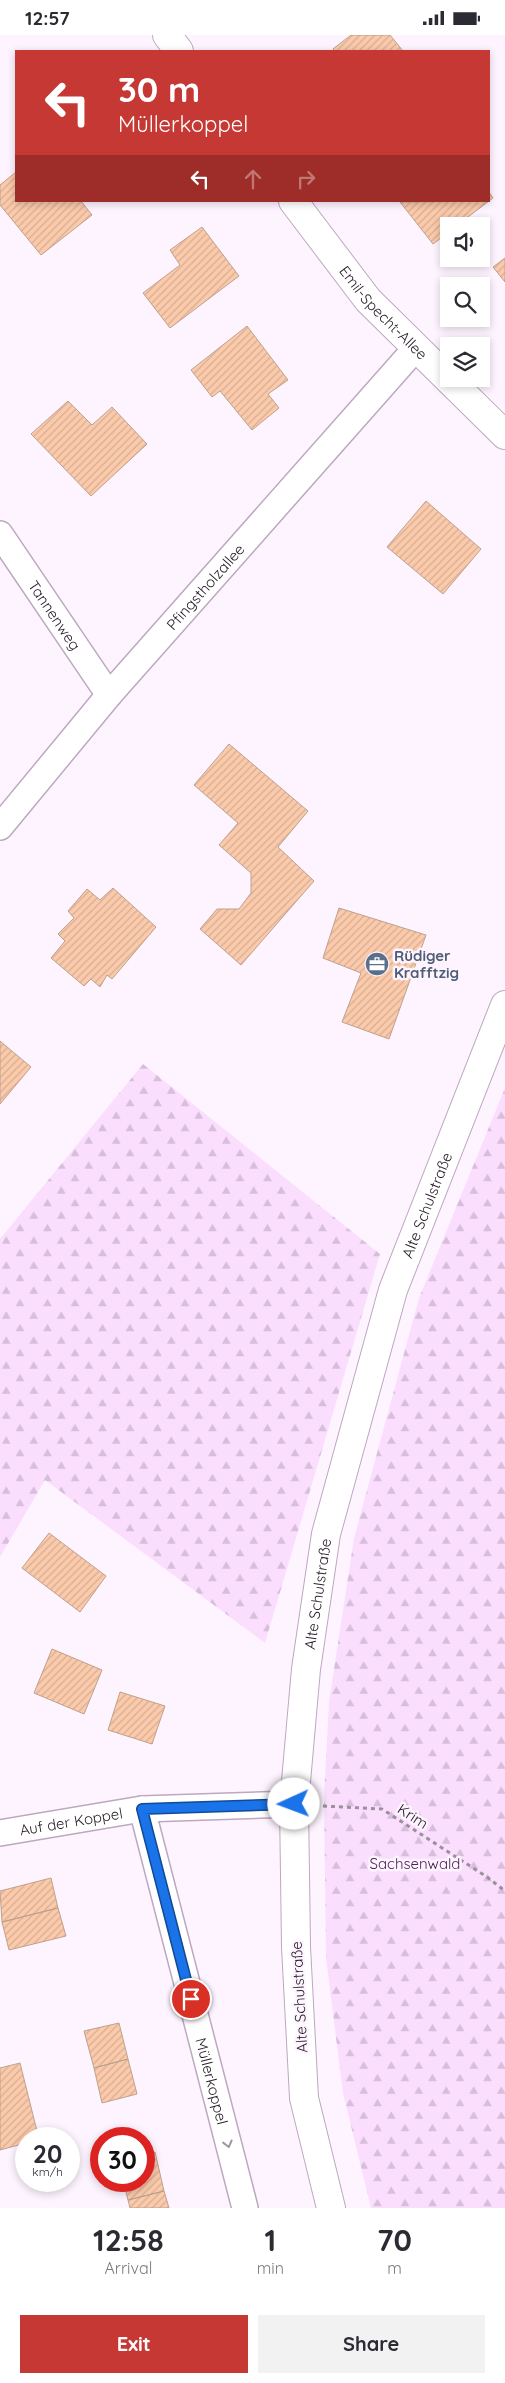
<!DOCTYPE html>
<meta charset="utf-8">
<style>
:root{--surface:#fff;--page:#f2f2f3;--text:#2b2b33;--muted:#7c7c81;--accent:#c63833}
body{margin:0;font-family:Quicksand,sans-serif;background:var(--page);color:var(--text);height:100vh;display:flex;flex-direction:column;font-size:19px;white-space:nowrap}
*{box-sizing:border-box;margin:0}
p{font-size:16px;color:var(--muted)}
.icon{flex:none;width:28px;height:28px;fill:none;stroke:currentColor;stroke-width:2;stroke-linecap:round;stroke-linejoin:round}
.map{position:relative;height:2173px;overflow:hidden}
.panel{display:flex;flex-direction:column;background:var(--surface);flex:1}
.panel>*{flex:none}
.guide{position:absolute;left:15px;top:15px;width:475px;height:152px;border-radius:0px;box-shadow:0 2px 8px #0003;background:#c63833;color:#fff;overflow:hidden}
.controls{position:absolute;left:440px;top:182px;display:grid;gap:10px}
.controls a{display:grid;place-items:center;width:50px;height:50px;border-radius:0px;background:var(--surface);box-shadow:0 2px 8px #0003;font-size:25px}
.speed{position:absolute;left:15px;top:2092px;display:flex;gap:10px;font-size:25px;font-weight:700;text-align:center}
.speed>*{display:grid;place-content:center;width:65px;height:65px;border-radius:50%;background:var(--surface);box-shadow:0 2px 8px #0003;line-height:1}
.speed small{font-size:12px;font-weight:400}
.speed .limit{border:8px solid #d22;background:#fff;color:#111}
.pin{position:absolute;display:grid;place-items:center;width:42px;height:42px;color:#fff;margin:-21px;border:2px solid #fff;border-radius:50%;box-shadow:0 1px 5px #0007}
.me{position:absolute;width:55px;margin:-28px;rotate:268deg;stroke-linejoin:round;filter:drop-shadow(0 0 4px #0008)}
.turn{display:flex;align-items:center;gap:18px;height:105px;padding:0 20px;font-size:22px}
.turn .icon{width:65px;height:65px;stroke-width:2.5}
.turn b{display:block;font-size:35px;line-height:42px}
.lanes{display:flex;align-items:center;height:48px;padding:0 20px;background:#0003;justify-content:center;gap:25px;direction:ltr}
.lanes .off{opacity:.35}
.eta{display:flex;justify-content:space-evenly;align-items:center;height:85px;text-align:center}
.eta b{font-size:30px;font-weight:700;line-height:35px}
.action{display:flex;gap:10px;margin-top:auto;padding:10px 20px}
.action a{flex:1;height:58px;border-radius:0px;background:var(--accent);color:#fff;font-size:20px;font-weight:700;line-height:58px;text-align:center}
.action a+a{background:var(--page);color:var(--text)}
.status{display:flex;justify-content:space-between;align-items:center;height:35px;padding:0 25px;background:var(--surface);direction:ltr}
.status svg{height:14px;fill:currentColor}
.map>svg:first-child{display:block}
.forest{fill:url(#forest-firs)}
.building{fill:url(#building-hatch);stroke:#bea18d}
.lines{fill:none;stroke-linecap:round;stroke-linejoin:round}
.minor-casing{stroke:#bea7c1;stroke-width:28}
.tertiary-casing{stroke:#bea7c1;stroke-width:30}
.secondary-casing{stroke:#bea7c1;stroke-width:30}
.path{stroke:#9a919b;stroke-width:3;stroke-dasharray:4 4;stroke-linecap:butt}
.minor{stroke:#fff;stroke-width:25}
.tertiary{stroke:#fff;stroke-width:28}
.secondary{stroke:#fff;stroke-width:28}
.oneway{stroke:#9d999d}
.route-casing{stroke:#114b97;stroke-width:12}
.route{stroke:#1a73e8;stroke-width:9}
.labels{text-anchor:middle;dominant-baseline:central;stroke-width:5;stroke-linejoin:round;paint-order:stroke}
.street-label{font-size:15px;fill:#251c26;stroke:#fef4ff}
.service-label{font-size:15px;font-weight:bold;fill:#4e5e75;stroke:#fef4ff;text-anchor:start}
.park-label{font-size:15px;fill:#4f2255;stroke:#fef4ff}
</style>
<div class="status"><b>12:57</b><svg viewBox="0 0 49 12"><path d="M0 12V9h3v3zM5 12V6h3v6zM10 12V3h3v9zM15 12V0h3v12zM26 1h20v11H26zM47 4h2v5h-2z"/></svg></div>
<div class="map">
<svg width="505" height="2173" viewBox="0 0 505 2173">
<defs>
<pattern id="forest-firs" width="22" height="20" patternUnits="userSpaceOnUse" patternTransform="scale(1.25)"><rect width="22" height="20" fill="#fbdefe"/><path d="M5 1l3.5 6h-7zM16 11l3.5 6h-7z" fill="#d7beda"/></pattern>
<pattern id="building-hatch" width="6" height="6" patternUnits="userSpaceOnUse" patternTransform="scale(1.25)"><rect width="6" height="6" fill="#fbcaab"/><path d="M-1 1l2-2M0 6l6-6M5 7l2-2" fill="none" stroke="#d7ad93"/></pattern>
</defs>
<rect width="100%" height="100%" fill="#fef4ff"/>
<path class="forest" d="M143 1029 380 1219 265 1608 45 1445 0 1522V1204Z
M505 1053V2173H371L343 2058 326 1923 324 1760 329 1667 354 1503 419 1263Z"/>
<path class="building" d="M351 0H390L403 16H335L333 14Z
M16 137V166H81L92 180 41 220 0 170V150Z
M489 157 493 163 456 191H449V197L433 209 400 167 489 166Z
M202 192 239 241 170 293 143 258 180 230 170 215Z
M505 223V247L493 232Z
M247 291 288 345 268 359 279 373 252 395 220 356 212 362 191 335Z
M68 366 92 390 112 372 147 409 91 461 31 399Z
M426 466 481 514 443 559 387 512Z
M229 709 308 776 278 812 314 846 241 930 200 894 217 874H239L251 858V838L219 810 238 788 194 750Z
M113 853 156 892 112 944 107 940 100 952 91 944 84 951 51 923 65 906 58 899 74 883 68 876 87 854 100 865Z
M339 873 426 900 389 1004 342 987 361 938 323 923Z
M0 1006 31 1032 0 1069Z
M49 1498 106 1541 80 1577 22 1533Z
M52 1614 102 1635 84 1679 34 1658Z
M120 1657 165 1671 152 1709 108 1695Z
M51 1843 58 1873 2 1887 0 1856Z
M58 1873 66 1901 9 1915 2 1887Z
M119 1988 128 2024 94 2033 84 1996Z
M128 2024 137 2059 102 2068 94 2033Z
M20 2028 39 2104H26V2108L0 2115V2033Z
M155 2117 164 2156 128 2165 123 2146H144V2120Z
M164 2156 169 2173H130L128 2165Z"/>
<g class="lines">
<g class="minor-casing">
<g id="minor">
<path id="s1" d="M0 499 109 660"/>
<path id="s2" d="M0 792 109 660 415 314"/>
<path id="s3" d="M142 1774 245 2173"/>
<path id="s4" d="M0 1798 142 1774 294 1769"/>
</g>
</g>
<g class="tertiary-casing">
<g id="tertiary">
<path d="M167 0 179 16"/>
<path id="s5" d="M293 166 368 265 505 400"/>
</g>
</g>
<g class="secondary-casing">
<g id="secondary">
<path id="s6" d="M331 2173 304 2063 296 1912 294 1769 306 1634 326 1499 393 1255 505 970"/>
</g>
</g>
<path class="path" d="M323 1771 382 1774 487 1842 505 1856"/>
<use href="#minor" class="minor"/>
<use href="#tertiary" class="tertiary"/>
<use href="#secondary" class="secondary"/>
</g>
<defs><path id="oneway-chevron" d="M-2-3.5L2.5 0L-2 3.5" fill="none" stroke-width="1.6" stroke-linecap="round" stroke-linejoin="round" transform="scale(1.25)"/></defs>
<use class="oneway" href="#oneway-chevron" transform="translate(228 2109) rotate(76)"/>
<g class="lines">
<g class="route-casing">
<path id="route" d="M191 1964 142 1774 294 1769"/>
</g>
<use href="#route" class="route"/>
</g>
<defs>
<g id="office-disc" transform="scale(1.25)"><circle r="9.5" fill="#5c6f8a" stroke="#fef4ff"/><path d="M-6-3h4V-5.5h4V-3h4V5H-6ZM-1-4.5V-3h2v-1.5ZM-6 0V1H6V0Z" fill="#fff"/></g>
</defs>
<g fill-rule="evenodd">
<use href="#office-disc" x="377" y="929"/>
</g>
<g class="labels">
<g class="street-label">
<text stroke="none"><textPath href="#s5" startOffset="144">Emil-Specht-Allee</textPath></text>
<text stroke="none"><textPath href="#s2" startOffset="316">Pfingstholzallee</textPath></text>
<text stroke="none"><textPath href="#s1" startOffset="98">Tannenweg</textPath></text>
<text stroke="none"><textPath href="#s6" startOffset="1024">Alte Schulstraße</textPath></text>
<text stroke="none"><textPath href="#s6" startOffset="619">Alte Schulstraße</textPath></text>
<text transform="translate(413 1781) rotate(33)">Krim</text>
<text stroke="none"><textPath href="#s4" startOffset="72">Auf der Koppel</textPath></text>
<text transform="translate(299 1962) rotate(-93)">Alte Schulstraße</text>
<text stroke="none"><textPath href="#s3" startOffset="281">Müllerkoppel</textPath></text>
</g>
<g class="service-label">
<text x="394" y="920">Rüdiger<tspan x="394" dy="17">Krafftzig</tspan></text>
</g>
<g class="park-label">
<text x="415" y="1828">Sachsenwald</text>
</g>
</g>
</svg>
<div class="controls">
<a><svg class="icon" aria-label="sound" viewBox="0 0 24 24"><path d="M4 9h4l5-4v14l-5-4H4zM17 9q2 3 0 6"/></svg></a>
<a><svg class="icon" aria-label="search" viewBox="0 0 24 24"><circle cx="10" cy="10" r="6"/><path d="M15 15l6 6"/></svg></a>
<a><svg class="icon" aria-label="layers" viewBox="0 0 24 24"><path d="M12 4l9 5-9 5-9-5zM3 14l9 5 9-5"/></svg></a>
</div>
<div class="speed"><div>20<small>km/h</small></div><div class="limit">30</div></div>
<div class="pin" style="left:191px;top:1964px;background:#d93025"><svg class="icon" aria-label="arrive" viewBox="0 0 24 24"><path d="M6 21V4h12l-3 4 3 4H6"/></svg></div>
<svg class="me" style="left:294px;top:1769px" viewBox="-20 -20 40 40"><circle r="19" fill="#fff"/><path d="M0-13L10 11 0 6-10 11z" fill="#1a73e8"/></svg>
<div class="guide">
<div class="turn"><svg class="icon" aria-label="left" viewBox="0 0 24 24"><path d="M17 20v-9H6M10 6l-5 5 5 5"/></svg><div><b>30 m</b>Müllerkoppel</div></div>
<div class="lanes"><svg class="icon" aria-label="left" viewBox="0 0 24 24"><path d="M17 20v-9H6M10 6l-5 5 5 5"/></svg><svg class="icon off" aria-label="ahead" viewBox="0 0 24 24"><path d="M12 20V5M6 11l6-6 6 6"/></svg><svg class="icon off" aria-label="right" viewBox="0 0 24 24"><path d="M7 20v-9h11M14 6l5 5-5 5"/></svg></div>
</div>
</div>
<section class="panel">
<div class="eta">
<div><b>12:58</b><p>Arrival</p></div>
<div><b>1</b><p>min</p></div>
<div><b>70</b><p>m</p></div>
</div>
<div class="action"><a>Exit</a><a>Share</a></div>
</section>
